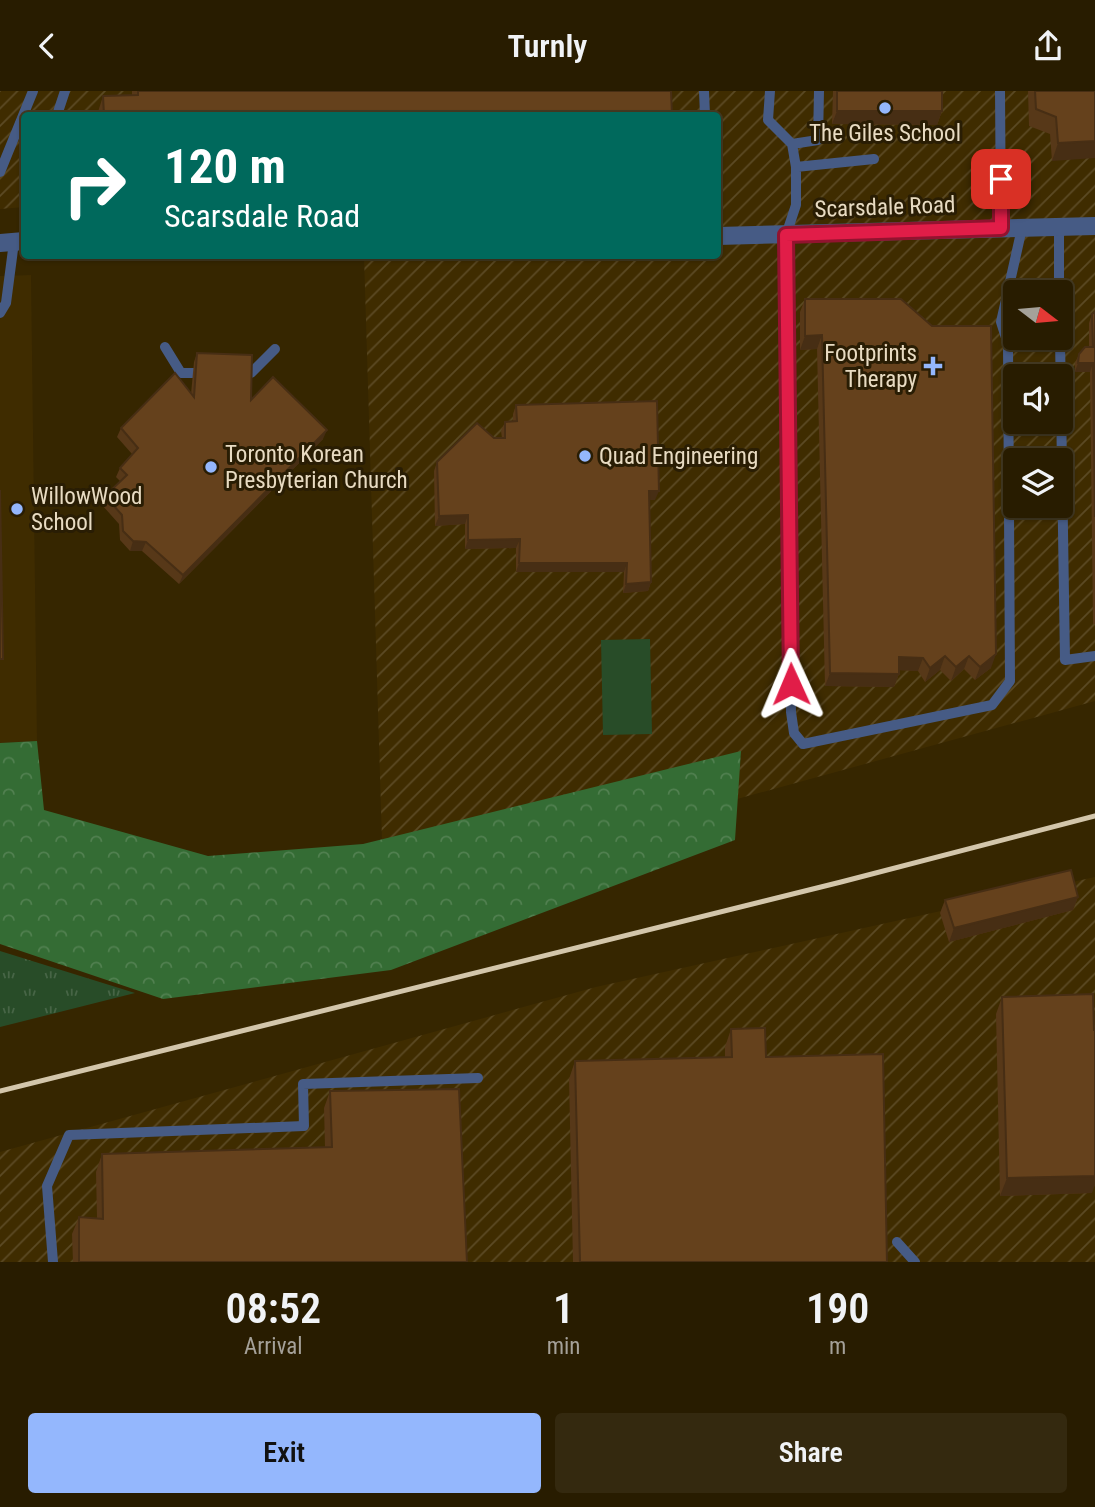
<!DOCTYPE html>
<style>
:root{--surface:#281c00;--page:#34290f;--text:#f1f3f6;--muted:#a5a199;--line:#443a22;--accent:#94b7fd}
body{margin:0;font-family:"Roboto Condensed",sans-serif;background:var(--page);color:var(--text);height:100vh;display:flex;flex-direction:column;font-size:26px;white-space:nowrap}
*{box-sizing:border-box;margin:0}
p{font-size:23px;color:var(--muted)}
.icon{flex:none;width:38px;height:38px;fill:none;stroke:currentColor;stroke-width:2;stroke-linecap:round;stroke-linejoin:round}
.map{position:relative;height:1171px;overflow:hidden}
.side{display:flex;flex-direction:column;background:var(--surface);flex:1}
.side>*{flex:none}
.guide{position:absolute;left:21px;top:21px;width:700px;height:147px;border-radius:7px;box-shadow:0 2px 5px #0004,0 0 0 2px var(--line);background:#00695c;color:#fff;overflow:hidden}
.needle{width:46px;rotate:106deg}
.controls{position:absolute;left:1003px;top:189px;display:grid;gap:14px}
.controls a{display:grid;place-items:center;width:70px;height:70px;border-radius:7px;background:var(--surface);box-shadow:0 2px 5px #0004,0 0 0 2px var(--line);font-size:35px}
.pin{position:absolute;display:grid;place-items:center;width:60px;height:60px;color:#fff;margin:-30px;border-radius:14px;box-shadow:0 4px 10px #0006}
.me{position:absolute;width:77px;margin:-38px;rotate:359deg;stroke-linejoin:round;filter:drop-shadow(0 0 5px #0008)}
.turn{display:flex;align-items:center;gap:24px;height:147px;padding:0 28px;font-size:32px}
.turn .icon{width:91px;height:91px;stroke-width:2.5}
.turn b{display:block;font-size:49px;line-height:60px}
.eta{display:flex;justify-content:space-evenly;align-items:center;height:119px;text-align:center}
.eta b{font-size:42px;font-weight:600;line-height:49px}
.button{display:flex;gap:14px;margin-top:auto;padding:14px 28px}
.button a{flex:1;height:80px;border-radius:7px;background:var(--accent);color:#111;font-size:28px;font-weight:600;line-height:80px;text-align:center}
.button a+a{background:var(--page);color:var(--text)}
header{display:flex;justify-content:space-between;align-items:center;height:91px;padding:0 28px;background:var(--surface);font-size:32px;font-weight:600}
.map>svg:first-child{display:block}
.built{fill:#3f2c00}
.industrial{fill:url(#industrial-furrows);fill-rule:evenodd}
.forest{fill:url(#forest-crowns)}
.park{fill:url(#park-tufts)}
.garden{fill:#284c28}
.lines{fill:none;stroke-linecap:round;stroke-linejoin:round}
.service{stroke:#465b85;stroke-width:10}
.minor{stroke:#465b85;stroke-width:18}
.rail{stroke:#d3c6ab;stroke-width:5}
.wall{fill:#573818}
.shaded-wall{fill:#472e14}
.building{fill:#65411c;stroke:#472e14;stroke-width:2}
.route-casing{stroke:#92132f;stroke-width:18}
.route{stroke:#e11d48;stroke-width:12}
.poi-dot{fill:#94b7fd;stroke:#291d04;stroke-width:2.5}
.labels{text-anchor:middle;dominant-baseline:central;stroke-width:6;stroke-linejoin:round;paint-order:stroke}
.poi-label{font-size:23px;fill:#e8dbc2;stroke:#291d04;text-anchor:start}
.street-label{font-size:23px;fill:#e8dbc2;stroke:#291d04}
</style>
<header><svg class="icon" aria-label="back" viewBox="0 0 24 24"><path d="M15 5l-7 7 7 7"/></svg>Turnly<svg class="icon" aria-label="share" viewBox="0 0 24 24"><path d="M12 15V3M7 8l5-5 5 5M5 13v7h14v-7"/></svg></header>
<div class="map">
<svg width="1095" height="1171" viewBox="0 0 1095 1171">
<defs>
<pattern id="industrial-furrows" width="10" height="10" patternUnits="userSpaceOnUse" patternTransform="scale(1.75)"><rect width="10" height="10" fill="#3f2c00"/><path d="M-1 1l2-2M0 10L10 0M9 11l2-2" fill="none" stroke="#5b4a24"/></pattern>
<pattern id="forest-crowns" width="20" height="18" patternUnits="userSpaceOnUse" patternTransform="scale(1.75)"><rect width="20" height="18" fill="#346c34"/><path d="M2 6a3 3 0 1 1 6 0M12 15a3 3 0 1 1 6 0" fill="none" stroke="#518050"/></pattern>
<pattern id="park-tufts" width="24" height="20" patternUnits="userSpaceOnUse" patternTransform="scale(1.75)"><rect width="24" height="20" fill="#284c28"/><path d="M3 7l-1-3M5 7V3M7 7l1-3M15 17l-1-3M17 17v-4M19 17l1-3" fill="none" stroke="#476546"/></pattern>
</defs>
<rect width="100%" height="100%" fill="#362600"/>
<path class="built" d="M31 184 37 650 0 652V185Z"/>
<path class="industrial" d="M0 0H1095V610L737 708 741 661 382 749 364 165 718 164V24H24V116L0 118ZM1015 201H1060V247H1015ZM1015 285H1060V331H1015ZM1015 369H1060V415H1015Z
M1095 786V1171H0V1061L596 896Z"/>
<path class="forest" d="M37 650 44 719 208 765 363 753 741 660 735 749 391 879 163 908 0 853V652Z"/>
<path class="park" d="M0 860 135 902 0 936Z"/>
<path class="garden" d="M650 548 652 643 603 644 601 549Z"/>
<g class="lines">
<path class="service" d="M704 0 705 24
M770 0 768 29 792 53 796 76
M1000 0 1001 137
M57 24 65 0
M792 53 818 49 819 0
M874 68 796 76V114L786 144 791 621 794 642 803 653 992 614 1010 590 1008 253 1001 231 1022 137
M0 81 33 0
M1059 136V201
M0 222 6 212 14 151
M1060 247 1065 569 1095 565
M165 256 181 282H204
M238 282H251L275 258
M897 1151 915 1171
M53 1171 47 1095 69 1044 304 1035 303 993 478 987"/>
<path class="minor" d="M718 145 1095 135
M0 152 24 150"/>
<path class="rail" d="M0 1000 841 791 1095 725"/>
</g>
<path class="wall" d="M132 0H671L672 24H97L103 5 132 4Z
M833 0H942V20L937 34 832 33Z
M1028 0H1095L1052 70 1050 43 1029 35Z
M805 208 991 577 975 589 964 578 951 590 940 579 925 591 918 580 899 579V583L894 596 825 595 817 258 800 259V221Z
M1095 221V533H1093L1090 281H1075V272L1079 263 1089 256V232L1092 223Z
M197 262 251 309 323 348 179 493 142 460H130L120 449 119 433 102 414 105 405 120 390 116 386 120 377 132 363 117 346 121 337 191 303 194 271Z
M516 314 655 409H649L651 491 648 500 623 502 624 481H516V457L465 458V433L435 435 434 380 437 371 494 347H502L501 340 505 331 513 330V323Z
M1078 806 1073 819 949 851 940 822 945 809Z
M1002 906 1092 1102 1000 1105 996 923Z
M731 938 766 966 887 1171H573L569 988 575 970 725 967V956Z
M330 1000 467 1171H73L72 1143 79 1126 97 1127 96 1081 102 1063 325 1056 324 1017Z"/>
<path class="shaded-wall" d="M837 20H942L937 34 832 33Z
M1095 50V67L1052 70 1058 52Z
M822 244 817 258 800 259 805 245Z
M1078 272H1093L1090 281H1075Z
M327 339 323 348 179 493 183 484Z
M649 400H659L655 409H645Z
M468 424 465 433 435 435 439 425Z
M520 448 516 457 465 458 468 449Z
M133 450 146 451 142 460H130Z
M519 472H627L624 481H516Z
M651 491 648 500 623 502 626 493Z
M996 563 991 577 975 589 980 576Z
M945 565 940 579 925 591 930 577Z
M969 565 964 578 951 590 956 576Z
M899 566 923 567 918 580 894 579Z
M830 582 899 583 894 596 825 595Z
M1078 806 1073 819 949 851 954 837Z
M1095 1085V1094L1092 1102 1000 1105 1007 1087Z"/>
<path class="building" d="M138 0H671L672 24H104L103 5 138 4Z
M837 0H942V20H837Z
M1035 0H1095V50L1058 52 1056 26 1036 18Z
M805 208H901L932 235H991L996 563 980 576 969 565 956 576 945 565 930 577 923 567 899 566V583L830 582 822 244 805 245Z
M1095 221V426L1093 272H1078L1079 263 1085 256H1093L1092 223Z
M197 262 252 264 251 309 273 286 327 339 183 484 146 451 133 450 123 440 122 424 105 405 127 384 120 377 138 357 121 337 175 282 194 306Z
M657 310 659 400H649L651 491 626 493 627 472H519L520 448 468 449V424L439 425 437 371 477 332 494 347H505V331L517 330 516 314Z
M0 399 3 568H0Z
M1071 779 1078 806 954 837 945 809Z
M1093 903 1094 939H1095V1085L1007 1087 1002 906Z
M765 937 766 966 883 963 887 1171H580L575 970 732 966 731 938Z
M459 998 467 1171H79V1126L103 1128 102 1063 332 1056 330 1000Z"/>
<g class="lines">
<g class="route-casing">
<path id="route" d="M791 593 786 144 1001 137V88"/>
</g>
<use href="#route" class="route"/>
</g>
<g class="poi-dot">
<circle cx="885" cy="17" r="7"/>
<path d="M929.5 264.5h7v7h7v7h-7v7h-7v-7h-7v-7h7z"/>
<circle cx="585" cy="365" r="7"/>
<circle cx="211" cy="376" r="7"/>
<circle cx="17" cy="418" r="7"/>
</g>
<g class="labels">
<g class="poi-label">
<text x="885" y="42" text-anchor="middle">The Giles School</text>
<text x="917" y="262" text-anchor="end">Footprints<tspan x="917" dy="26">Therapy</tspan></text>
<text x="225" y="363">Toronto Korean<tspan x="225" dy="26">Presbyterian Church</tspan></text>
<text x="599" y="365">Quad Engineering</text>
<text x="31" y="405">WillowWood<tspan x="31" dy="26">School</tspan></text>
</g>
<g class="street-label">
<text transform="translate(885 116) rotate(-2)">Scarsdale Road</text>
</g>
</g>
</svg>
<div class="controls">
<a><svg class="needle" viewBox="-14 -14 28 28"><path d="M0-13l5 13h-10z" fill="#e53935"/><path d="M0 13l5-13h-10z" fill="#a5a199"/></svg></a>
<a><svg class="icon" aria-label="sound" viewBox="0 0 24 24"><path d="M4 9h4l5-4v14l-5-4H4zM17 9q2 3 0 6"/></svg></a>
<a><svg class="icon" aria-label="layers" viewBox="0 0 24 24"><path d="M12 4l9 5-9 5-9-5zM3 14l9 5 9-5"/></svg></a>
</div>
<div class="pin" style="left:1001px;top:88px;background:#d93025"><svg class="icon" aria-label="arrive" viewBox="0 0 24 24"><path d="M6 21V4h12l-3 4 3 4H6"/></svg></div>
<svg class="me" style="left:791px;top:593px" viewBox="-20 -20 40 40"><path d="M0-17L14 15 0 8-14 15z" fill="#e11d48" stroke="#fff" stroke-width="4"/></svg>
<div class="guide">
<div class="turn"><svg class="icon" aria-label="right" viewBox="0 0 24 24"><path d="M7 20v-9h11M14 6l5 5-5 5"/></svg><div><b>120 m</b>Scarsdale Road</div></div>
</div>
</div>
<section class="side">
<div class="eta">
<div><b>08:52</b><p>Arrival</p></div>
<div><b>1</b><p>min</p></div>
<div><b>190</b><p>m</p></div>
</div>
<div class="button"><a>Exit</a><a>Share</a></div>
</section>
